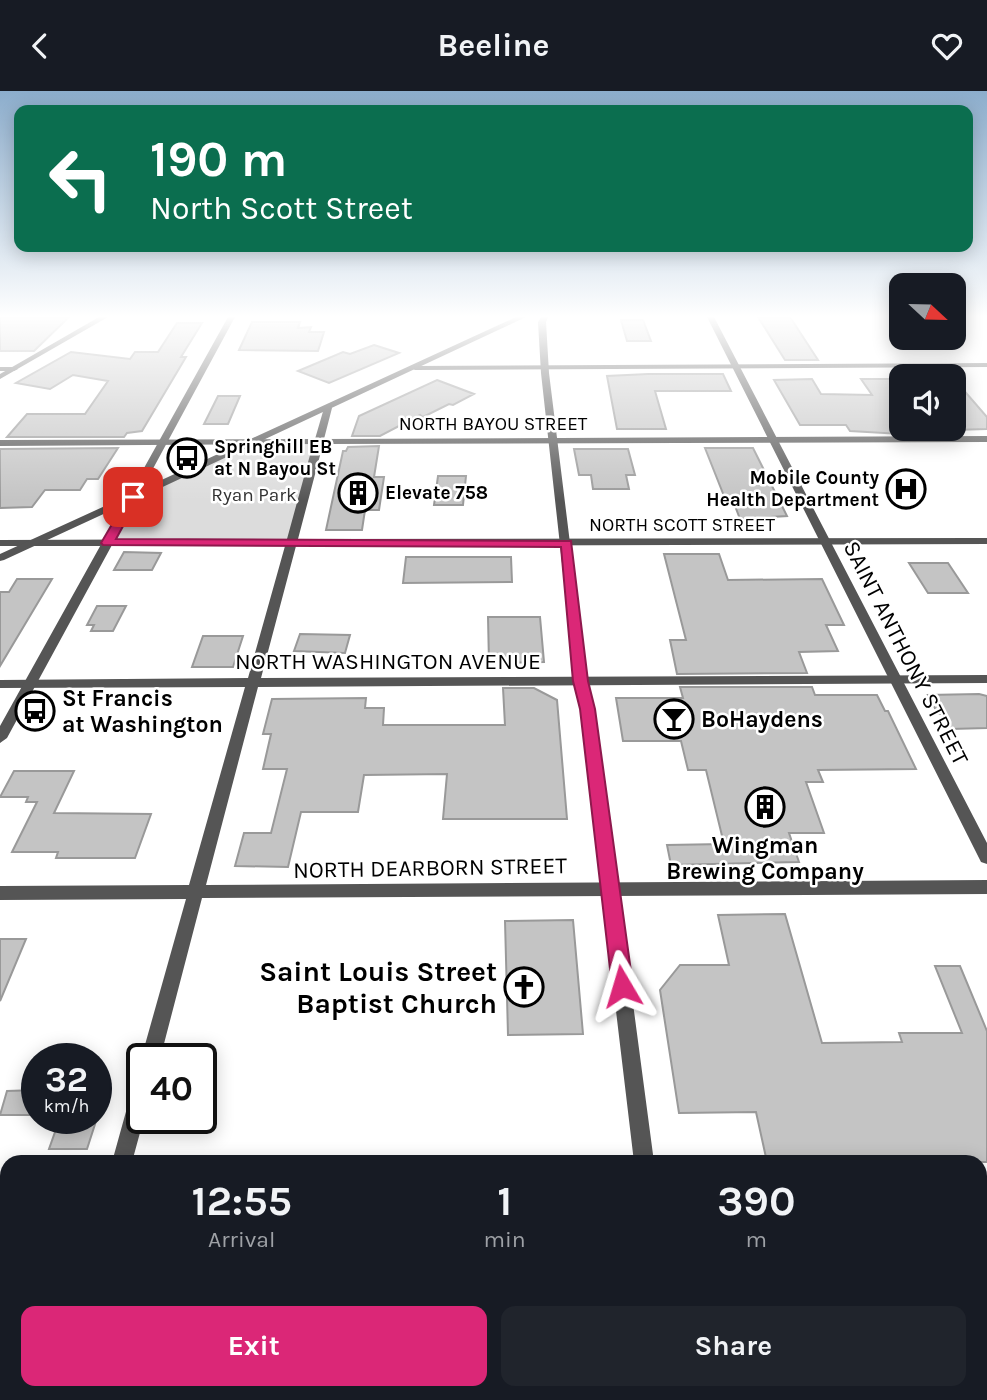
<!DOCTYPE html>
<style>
:root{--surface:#171b24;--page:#20242c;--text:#f1f3f6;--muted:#9ea1a6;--accent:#db2777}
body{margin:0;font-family:Karla,sans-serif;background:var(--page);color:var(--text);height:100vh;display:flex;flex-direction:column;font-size:26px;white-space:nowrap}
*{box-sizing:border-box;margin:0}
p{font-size:23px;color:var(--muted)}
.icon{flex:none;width:38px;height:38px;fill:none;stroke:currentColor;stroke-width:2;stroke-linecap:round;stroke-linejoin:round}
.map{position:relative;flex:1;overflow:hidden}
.panel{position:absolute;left:0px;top:1064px;width:987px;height:245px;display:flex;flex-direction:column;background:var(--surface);border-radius:21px 21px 0 0;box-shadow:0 4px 18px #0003}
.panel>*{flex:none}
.hud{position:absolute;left:14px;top:14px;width:959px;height:147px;border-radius:14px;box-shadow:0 4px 18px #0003;background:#0b6e4f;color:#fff;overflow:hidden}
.needle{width:46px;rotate:112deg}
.controls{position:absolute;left:889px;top:182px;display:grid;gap:14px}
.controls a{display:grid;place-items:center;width:77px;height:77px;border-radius:14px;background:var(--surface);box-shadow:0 4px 18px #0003;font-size:35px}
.speed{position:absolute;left:21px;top:952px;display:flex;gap:14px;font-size:35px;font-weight:700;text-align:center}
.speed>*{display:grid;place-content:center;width:91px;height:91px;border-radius:50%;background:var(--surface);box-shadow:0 4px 18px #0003;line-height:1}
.speed small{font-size:18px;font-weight:400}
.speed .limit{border:4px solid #111;border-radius:10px;background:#fff;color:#111}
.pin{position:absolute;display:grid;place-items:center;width:60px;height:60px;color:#fff;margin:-30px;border-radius:14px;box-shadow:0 4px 10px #0006}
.me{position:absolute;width:77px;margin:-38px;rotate:353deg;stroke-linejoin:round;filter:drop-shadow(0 0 5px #0008)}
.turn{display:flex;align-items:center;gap:24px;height:147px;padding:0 21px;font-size:32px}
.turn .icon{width:91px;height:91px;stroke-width:2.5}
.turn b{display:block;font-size:49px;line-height:60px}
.eta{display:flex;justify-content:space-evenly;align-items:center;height:119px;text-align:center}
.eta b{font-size:42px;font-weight:700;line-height:49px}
.primary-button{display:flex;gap:14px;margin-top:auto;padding:14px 21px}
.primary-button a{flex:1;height:80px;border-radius:14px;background:var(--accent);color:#fff;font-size:28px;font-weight:700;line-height:80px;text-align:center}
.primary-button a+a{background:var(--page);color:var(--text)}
header{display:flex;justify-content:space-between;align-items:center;height:91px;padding:0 21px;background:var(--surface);font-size:32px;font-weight:700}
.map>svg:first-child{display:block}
.green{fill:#dcdcdc}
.building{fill:#c4c4c4;stroke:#999;stroke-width:2}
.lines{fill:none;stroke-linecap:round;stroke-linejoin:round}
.minor{fill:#555;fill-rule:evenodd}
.tertiary{fill:#555;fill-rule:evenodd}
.route{fill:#db2777;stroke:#8e194d;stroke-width:2}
.labels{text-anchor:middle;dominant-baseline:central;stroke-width:5;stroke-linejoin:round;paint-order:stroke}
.far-street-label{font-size:19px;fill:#000;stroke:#fff}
.far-poi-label{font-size:19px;font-weight:bold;fill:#000;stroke:#fff;text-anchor:start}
.far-park-label{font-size:19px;fill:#333;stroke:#fff}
.street-label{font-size:23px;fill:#000;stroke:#fff}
.poi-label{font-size:23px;font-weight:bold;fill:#000;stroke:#fff;text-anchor:start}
.near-poi-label{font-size:28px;font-weight:bold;fill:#000;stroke:#fff;text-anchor:end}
</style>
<header><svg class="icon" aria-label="back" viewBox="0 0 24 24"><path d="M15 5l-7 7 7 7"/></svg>Beeline<svg class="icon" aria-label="heart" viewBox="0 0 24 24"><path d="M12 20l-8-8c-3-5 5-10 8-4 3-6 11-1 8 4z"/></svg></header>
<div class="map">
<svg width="987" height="1309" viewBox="0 0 987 1309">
<rect width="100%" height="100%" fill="#fff"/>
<path class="green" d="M252 352H318L291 453 107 452 133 406Z"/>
<path class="building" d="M0 226H69L34 260H0Z
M758 226H790L818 269H785Z
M621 229H643L651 250H627Z
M252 231H300L298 237 311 236 309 241H324L318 260 239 259Z
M177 232H202L181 266H186L142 340 127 342 124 346H7L27 323H85L108 290 73 284 50 298 16 292 71 261 130 268 135 261H158Z
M374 254 399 262 329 292 298 280 343 261 350 263Z
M648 283H723L731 300H655L666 338H617L607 285Z
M812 288 821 303 872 304 861 288H901V343L850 340 846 334H800L774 289Z
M954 288 987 326V338L954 339Z
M437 289 474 303 453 314 449 313 423 326 420 324 380 345H352L359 325Z
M218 305H240L228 333H204Z
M379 355 374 386H384L379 419H365L362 439H326L343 360H346L348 356Z
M118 357 98 388H87L80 399H45L32 416 0 417V358Z
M705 357H753L787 425 740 428 732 407 724 405Z
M574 358H628L635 384H626L629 398H593L591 384H579Z
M438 385H466L463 414H434Z
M124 461 161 462 152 479H114Z
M664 463H719L728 489 822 488 844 534H826L838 560 799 561 807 582 677 583 670 549H686Z
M406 466H511L512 491 403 492Z
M909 472H948L968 502H928Z
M17 488H52L0 575V501H9Z
M97 515H126L113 540H91L94 534H87Z
M488 526H540L544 571 489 572Z
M300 543 350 544 345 562 294 560Z
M203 545H243L233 576H192Z
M680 596H812L815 604H877L885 620H888L916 678 818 679 823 691H806L824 742H789L799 771 671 774 667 754 724 753 706 679H688L681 650H623L616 607H683Z
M503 597H534L557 609 567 728H443L447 683 364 684 358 721H301L288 776 235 775 244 742H271L287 678H263L271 643H263L272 608 366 607 365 617H384L383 634H505Z
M979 603 987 605V637L951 638 943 623H938L928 604Z
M14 680H74L54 722 151 723 135 767H56L58 761H12L37 711H26L28 706H0Z
M785 823 822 952 902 951 899 942H962L935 875H960L987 940V1071H767L756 1021 679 1022 660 899 680 874H729L718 824Z
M573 829 583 943 508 944 505 830Z
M0 848H26L0 910Z
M37 999V1024H0L7 1000Z
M60 1027H97L87 1058H49Z"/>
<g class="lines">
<path class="minor" d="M987 272V276L415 279 411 277 415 275Z
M0 276H14L18 278 14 280H0Z
M328 314 332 317 324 348 987 345V351L323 353 298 448 987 447V453L296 455 261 587 987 584V592L258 596 206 794 987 789V803L202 807 160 968H142V971L141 968 186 808 0 809V795L189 794 245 596 0 597V589L248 587 285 455H0V449L287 448 313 353 0 355V349L315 348 324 317Z
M142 990V1027H144L132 1071H112L132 999 135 992Z
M980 1133H987V1155H980Z
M0 1146H7V1168H0Z
M47 1302H71L69 1309H45Z"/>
<path class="tertiary" d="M99 226H108L0 288V283Z
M228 226H235L142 398 516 226H526L137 408 7 647 0 652V635L123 414 4 469 0 470V463L129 404Z
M541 226H548L546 231 549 282 587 590 594 618 654 1071H634L580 618 575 590 541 282 538 231Z
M707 226H714L987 752V773L981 771 979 767Z
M660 1302H684L685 1309H661Z"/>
</g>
<linearGradient id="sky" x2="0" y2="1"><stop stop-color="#8cadcc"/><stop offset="0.55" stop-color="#fff"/><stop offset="1" stop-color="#fff" stop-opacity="0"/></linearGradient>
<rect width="987" height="410" fill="url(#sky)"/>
<path class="route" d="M133 402 139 406 116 448 571 450 588 590 595 618 633 895 630 902 622 905 615 902 612 895 580 618 573 590 561 456 103 454 101 452 128 406Z"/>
<defs>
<g id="bus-ring" transform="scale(2.0125)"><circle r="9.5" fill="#fff" stroke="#000" stroke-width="1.5"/><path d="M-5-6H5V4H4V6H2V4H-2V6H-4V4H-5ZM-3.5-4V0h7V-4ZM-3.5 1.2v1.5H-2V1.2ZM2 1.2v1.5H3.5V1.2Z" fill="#000"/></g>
<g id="hospital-ring" transform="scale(2.0125)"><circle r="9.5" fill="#fff" stroke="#000" stroke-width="1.5"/><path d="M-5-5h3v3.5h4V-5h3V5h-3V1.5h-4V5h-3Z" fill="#000"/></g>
<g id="building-ring" transform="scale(2.0125)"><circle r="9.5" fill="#fff" stroke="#000" stroke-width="1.5"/><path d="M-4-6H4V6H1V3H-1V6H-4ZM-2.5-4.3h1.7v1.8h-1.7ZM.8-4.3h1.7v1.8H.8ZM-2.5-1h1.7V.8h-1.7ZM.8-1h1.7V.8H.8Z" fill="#000"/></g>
<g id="bar-ring" transform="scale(2.0125)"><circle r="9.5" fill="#fff" stroke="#000" stroke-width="1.5"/><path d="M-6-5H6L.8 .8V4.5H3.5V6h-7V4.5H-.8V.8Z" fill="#000"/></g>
<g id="church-ring" transform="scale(2.0125)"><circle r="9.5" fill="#fff" stroke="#000" stroke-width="1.5"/><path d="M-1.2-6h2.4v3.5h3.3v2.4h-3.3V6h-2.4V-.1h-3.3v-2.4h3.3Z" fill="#000"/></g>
</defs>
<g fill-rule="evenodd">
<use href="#bus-ring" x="187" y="367"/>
<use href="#hospital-ring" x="906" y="398"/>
<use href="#building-ring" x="358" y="402"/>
<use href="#bus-ring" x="35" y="620"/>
<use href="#bar-ring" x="674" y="628"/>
<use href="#building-ring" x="765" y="716"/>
<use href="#church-ring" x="524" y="896"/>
</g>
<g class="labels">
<g class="far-street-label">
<text x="493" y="333">NORTH BAYOU STREET</text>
<text x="682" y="434">NORTH SCOTT STREET</text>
</g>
<g class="far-poi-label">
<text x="214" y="356">Springhill EB<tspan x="214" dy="22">at N Bayou St</tspan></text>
<text x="879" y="387" text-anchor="end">Mobile County<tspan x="879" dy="22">Health Department</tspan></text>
<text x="385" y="402">Elevate 758</text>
</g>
<g class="far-park-label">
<text x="254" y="404">Ryan Park</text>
</g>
<g class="street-label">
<text transform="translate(906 562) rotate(63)">SAINT ANTHONY STREET</text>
<text x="388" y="570">NORTH WASHINGTON AVENUE</text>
<text transform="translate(430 777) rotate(-1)">NORTH DEARBORN STREET</text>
</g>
<g class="poi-label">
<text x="62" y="607">St Francis<tspan x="62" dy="26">at Washington</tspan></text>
<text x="701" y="628">BoHaydens</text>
<text x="765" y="754" text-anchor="middle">Wingman<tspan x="765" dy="26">Brewing Company</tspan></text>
</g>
<g class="near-poi-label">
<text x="497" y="880">Saint Louis Street<tspan x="497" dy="32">Baptist Church</tspan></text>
</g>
</g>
</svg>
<div class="controls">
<a><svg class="needle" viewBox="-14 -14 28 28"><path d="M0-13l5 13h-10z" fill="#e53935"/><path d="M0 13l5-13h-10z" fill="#9ea1a6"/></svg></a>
<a><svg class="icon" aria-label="sound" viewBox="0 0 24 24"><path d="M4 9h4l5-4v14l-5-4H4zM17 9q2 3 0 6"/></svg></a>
</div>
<div class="speed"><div>32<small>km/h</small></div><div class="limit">40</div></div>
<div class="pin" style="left:133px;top:406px;background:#d93025"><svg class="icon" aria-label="arrive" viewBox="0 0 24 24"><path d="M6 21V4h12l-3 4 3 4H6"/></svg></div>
<svg class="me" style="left:622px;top:895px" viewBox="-20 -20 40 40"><path d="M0-17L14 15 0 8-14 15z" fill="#db2777" stroke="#fff" stroke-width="4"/></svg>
<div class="hud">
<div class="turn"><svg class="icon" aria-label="left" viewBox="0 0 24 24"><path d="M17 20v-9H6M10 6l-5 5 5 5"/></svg><div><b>190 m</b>North Scott Street</div></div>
</div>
<section class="panel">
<div class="eta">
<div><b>12:55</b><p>Arrival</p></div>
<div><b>1</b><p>min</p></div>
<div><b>390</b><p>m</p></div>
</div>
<div class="primary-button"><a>Exit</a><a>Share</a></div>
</section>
</div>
